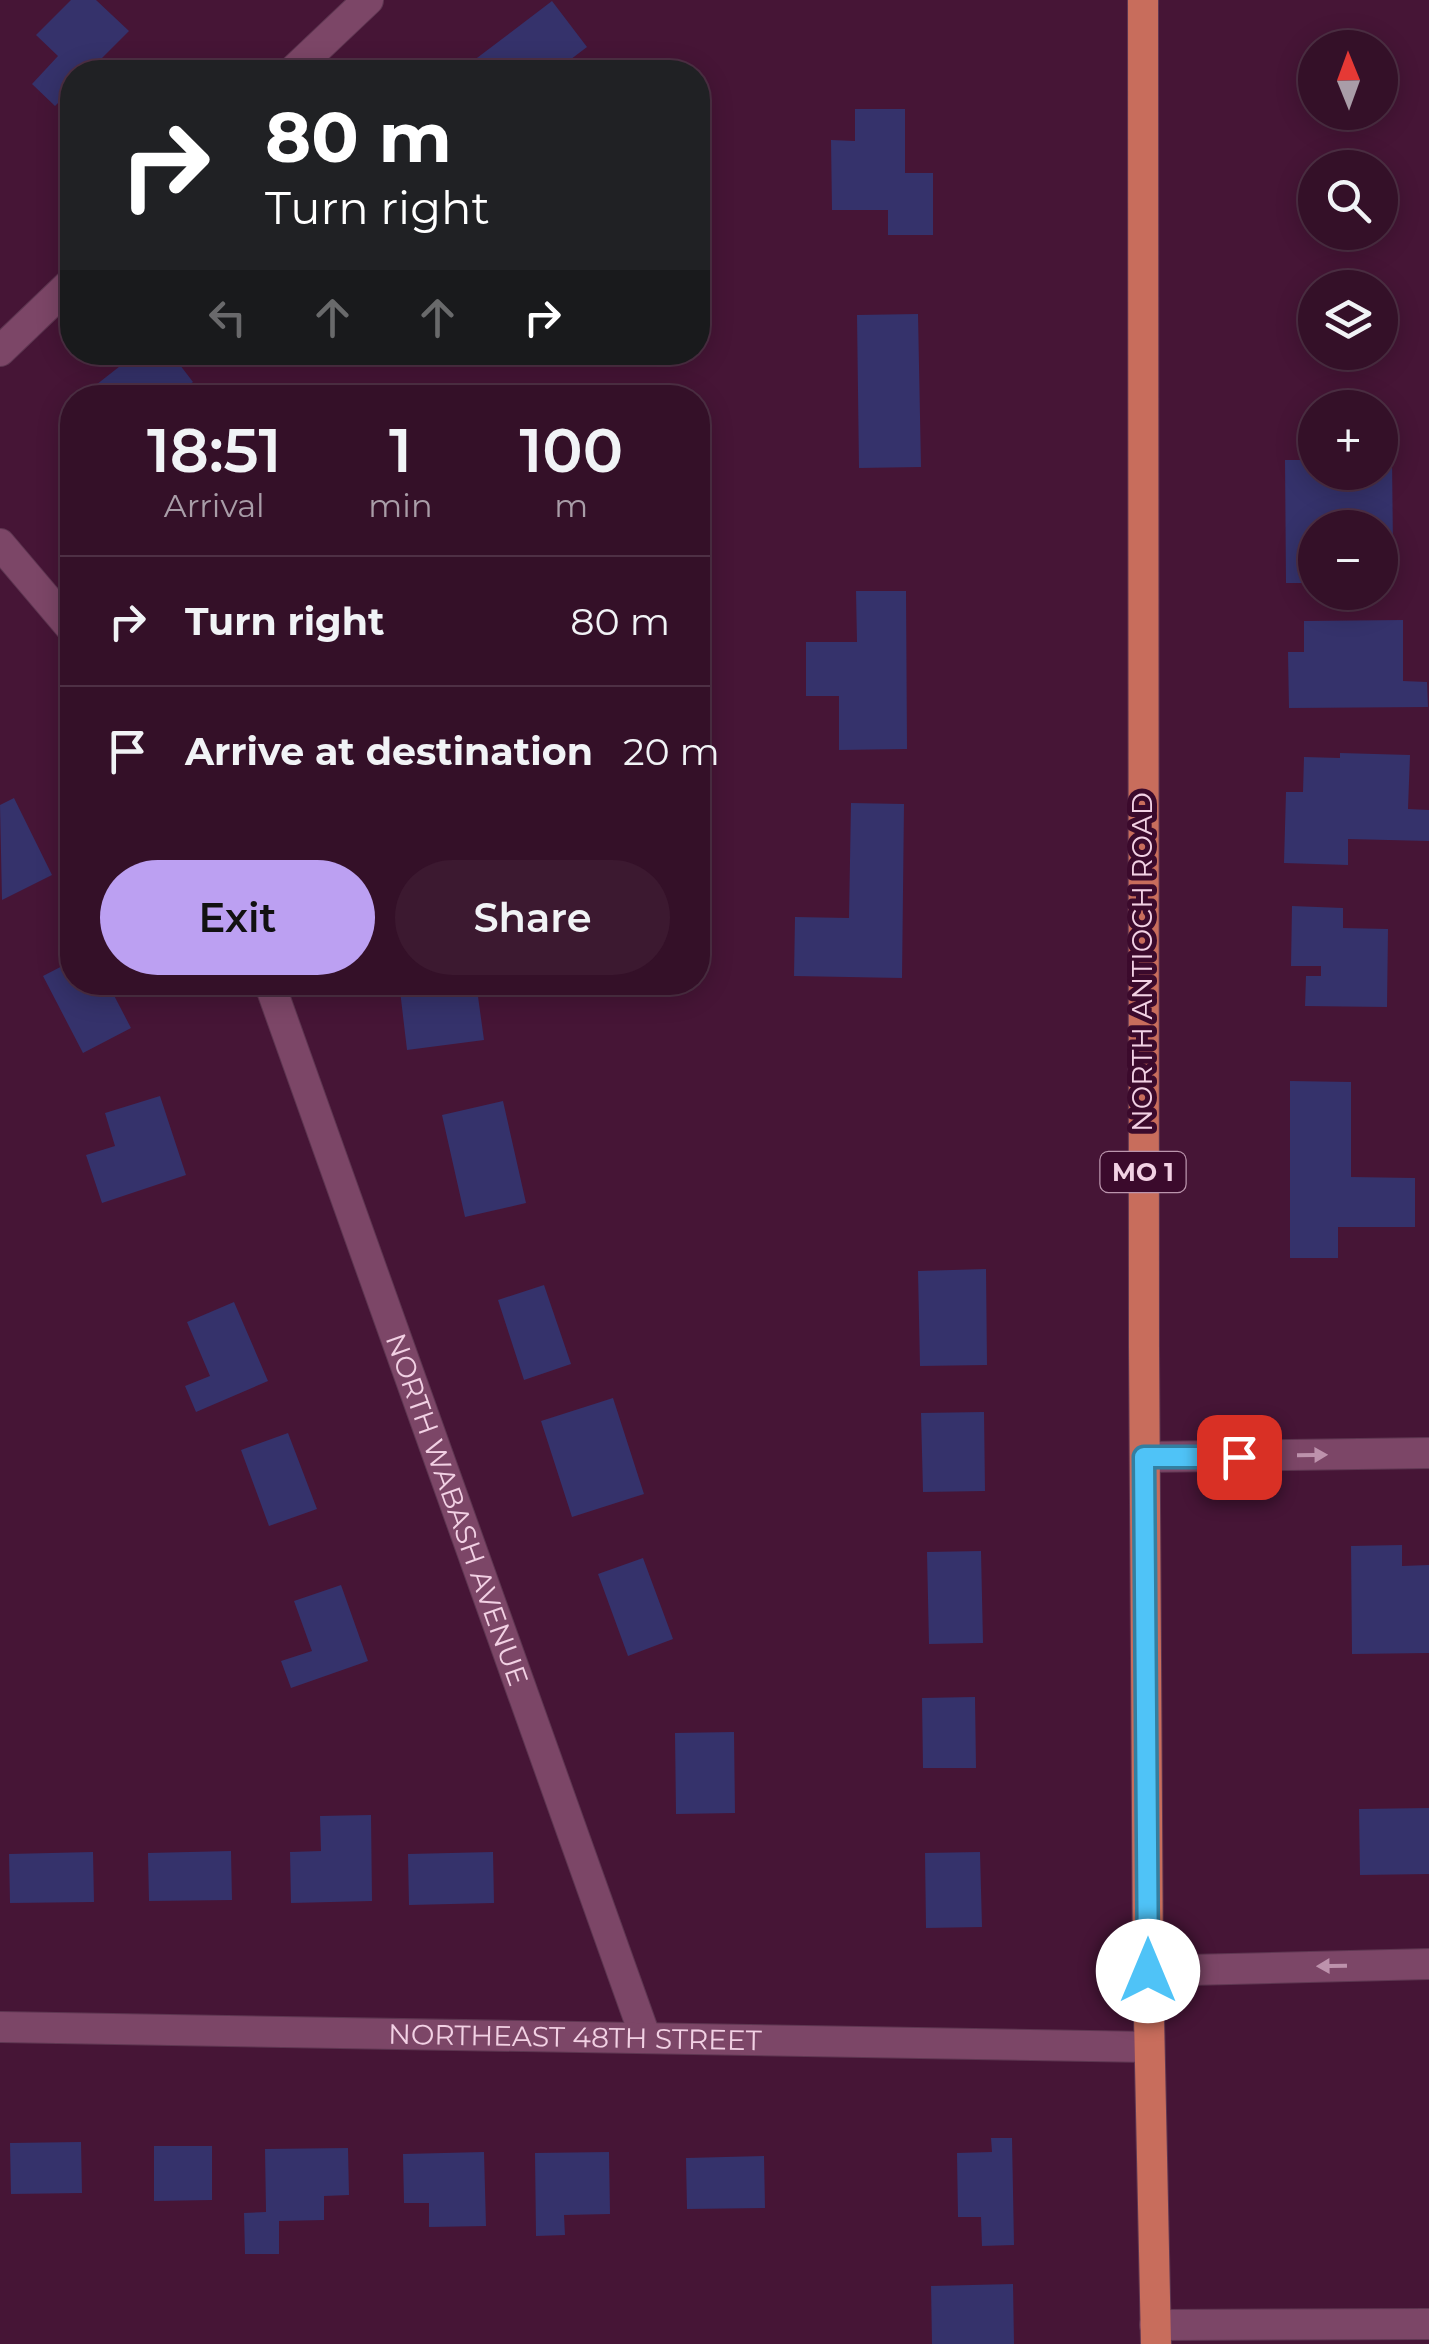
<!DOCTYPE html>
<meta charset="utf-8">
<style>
:root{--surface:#341028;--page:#3c1930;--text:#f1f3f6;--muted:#a99da8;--line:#4e3045;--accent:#bca0f2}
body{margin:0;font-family:Montserrat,sans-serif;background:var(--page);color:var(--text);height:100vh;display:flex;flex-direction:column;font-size:38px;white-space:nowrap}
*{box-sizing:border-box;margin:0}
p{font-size:32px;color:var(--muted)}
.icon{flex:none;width:55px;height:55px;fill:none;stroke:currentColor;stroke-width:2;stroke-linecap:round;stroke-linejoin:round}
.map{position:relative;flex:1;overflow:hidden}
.drawer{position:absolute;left:60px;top:385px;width:650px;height:610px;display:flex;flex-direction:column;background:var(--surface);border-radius:40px;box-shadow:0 5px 25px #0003,0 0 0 2px var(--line)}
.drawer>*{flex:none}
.banner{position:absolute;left:60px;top:60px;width:650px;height:305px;border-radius:40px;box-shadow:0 5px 25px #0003,0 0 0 2px var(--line);background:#202124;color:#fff;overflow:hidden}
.needle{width:65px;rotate:359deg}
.fabs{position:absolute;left:1298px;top:30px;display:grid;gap:20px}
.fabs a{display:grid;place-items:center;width:100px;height:100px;border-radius:50%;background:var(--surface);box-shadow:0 5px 25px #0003,0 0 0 2px var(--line);font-size:50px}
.pin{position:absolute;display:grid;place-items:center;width:85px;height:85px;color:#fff;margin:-42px;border-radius:20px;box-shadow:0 5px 15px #0006}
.me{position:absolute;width:110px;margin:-55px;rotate:0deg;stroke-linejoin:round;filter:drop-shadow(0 0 8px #0008)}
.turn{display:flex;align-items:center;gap:35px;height:210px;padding:0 40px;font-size:45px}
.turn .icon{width:130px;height:130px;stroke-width:2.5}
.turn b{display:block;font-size:70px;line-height:85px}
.lanes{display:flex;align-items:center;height:95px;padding:0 40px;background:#0003;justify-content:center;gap:50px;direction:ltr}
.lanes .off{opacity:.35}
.eta{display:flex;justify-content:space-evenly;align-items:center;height:170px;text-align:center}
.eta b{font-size:60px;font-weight:600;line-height:70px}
.action{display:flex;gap:20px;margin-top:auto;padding:20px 40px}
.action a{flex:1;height:115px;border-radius:60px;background:var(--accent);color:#111;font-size:40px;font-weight:600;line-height:115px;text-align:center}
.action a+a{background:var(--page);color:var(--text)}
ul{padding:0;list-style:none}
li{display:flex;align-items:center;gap:30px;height:130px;padding:0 40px;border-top:2px solid var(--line)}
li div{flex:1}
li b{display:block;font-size:38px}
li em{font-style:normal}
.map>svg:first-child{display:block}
.building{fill:#35326b}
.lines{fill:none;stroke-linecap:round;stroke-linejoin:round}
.minor-casing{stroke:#5e3651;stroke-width:32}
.major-casing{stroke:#5e3651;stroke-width:32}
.minor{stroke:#7c4667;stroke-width:30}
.major{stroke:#c86d5c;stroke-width:30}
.oneway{fill:#bd92ac}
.route-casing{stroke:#337fa1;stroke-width:25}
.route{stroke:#4fc3f7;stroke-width:18}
.labels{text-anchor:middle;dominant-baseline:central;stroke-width:10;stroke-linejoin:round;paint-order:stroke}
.shield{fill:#3b0a2c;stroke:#bb95ad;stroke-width:2.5}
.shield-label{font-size:25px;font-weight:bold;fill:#f2d1e4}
.street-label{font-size:28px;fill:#f2d1e4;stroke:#3b0a2c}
</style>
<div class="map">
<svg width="1429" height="2344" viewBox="0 0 1429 2344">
<rect width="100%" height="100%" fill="#461536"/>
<path class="building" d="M71 0H96L129 31 88 72H72V89L55 106 32 84 58 56 36 35Z
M552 1 587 47 554 72H475L469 64Z
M855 109H905V173H933V235H888V210H832L831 140 855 141Z
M918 314 921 467 859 468 857 315Z
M138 352H170L193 382 173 398H91L87 392Z
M1380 459H1392L1393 548H1380V528H1315V583H1286L1285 460H1315V472H1380Z
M856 591H906L907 749 839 750V696H806V642H857Z
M1403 620V681L1427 682 1428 707 1289 708 1288 652H1304V621Z
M1340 753 1410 755 1408 809 1429 810V841L1348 839V865L1284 863 1286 792H1303L1304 757 1340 758Z
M14 798 52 875 2 900 0 805Z
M851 803 904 804 902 978 794 976 795 917 849 918Z
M1292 906 1343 908V928L1388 929 1387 1007 1305 1006 1306 976H1321V966H1291Z
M72 961V982H107L131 1028 83 1053 43 976Z
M399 982H476L484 1040 407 1050Z
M1290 1081 1351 1082V1177L1415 1178V1227H1338V1258H1290Z
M160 1096 186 1175 102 1203 86 1155 115 1146 105 1113Z
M503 1101 526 1203 465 1217 442 1115Z
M986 1269 987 1365 920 1366 918 1271Z
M544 1285 571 1364 524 1380 498 1300Z
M234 1302 268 1381 196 1412 185 1386 210 1376 187 1322Z
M613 1398 644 1494 572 1517 541 1421Z
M984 1412 985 1491 923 1492 921 1413Z
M288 1433 317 1509 269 1526 241 1450Z
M1402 1545V1566L1429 1565V1653L1352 1654 1351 1546Z
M981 1551 983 1643 929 1644 927 1552Z
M643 1558 673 1639 628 1656 598 1574Z
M341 1585 368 1661 291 1688 281 1661 312 1651 294 1601Z
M975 1697 976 1768H923L922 1698Z
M734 1732 735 1813 676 1814 675 1733Z
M1429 1808V1874L1360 1875 1359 1809Z
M371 1815 372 1901 291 1903 290 1852 321 1851 320 1816Z
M231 1851 232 1900 149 1901 148 1853Z
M93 1852 94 1902 10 1903 9 1854Z
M493 1852 494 1903 409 1905 408 1854Z
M980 1852 982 1927 926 1928 925 1853Z
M991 2138H1012L1014 2245 982 2246 981 2217H958L957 2153 992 2152Z
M81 2142 82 2193 11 2194 10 2143Z
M154 2146H212V2200L154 2201Z
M348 2148 349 2195 324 2196V2220L279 2221V2254H245L244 2213 266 2212 265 2149Z
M484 2152 486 2226 429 2227V2203H404L403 2154Z
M609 2152 610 2214 564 2215 565 2235 536 2236 535 2153Z
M764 2156 765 2208 687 2209 686 2158Z
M1013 2284 1014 2344H932L931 2286Z"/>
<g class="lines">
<g class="minor-casing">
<g id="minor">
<path d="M292 72 368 0"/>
<path d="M0 351 72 282"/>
<path d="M0 544 72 629"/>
<path id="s1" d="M269 982 645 2036"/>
<path d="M1145 1457 1429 1453"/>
<path d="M1148 1971 1429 1964"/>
<path id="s2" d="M0 2027 1149 2047"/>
<path d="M1155 2325 1429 2324"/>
</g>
</g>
<g class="major-casing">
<path id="major" d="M1143 0 1144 1347 1148 1971 1156 2344"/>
</g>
<use href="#minor" class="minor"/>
<use href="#major" class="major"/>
</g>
<defs><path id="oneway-solid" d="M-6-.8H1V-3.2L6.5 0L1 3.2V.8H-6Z" transform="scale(2.5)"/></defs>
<g class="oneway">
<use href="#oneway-solid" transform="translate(1312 1455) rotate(-1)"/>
<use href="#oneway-solid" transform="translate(1332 1966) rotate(179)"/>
</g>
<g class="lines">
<g class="route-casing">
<path id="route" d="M1148 1971 1144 1457H1239"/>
</g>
<use href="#route" class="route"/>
</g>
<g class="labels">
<rect class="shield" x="1100.5" y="1152" width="85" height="40" rx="8"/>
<g class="shield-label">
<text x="1143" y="1172">MO 1</text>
</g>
<g class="street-label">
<text transform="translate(1142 962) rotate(-90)">NORTH ANTIOCH ROAD</text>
<text stroke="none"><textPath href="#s1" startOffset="560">NORTH WABASH AVENUE</textPath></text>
<text stroke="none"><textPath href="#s2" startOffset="575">NORTHEAST 48TH STREET</textPath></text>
</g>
</g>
</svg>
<div class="fabs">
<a><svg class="needle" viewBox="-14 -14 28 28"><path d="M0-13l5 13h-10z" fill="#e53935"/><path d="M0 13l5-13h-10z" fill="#a99da8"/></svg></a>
<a><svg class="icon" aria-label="search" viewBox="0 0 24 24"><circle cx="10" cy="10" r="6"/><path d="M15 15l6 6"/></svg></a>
<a><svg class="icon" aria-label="layers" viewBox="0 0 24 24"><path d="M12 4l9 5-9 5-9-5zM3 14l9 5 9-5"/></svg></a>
<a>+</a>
<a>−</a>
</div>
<div class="pin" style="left:1239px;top:1457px;background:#d93025"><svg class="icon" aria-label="arrive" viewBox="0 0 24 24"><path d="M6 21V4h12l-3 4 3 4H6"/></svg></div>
<svg class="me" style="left:1148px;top:1971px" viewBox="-20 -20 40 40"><circle r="19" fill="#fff"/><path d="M0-13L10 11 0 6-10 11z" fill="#4fc3f7"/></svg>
<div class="banner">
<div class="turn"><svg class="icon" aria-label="right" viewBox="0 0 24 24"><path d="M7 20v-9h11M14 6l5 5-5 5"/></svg><div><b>80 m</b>Turn right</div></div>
<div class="lanes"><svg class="icon off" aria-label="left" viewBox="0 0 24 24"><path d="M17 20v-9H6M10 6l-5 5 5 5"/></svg><svg class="icon off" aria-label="ahead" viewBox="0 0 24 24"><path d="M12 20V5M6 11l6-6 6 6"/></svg><svg class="icon off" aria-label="ahead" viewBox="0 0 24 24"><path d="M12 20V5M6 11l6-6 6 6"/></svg><svg class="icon" aria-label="right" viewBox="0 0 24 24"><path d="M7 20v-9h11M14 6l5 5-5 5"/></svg></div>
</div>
<section class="drawer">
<div class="eta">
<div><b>18:51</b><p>Arrival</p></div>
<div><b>1</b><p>min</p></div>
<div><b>100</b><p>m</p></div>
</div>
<ul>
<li><svg class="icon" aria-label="right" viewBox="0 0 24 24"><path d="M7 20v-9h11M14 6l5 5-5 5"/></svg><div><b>Turn right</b></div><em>80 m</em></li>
<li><svg class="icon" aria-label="arrive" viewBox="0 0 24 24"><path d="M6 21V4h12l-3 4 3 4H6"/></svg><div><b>Arrive at destination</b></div><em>20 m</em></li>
</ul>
<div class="action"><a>Exit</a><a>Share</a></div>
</section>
</div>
